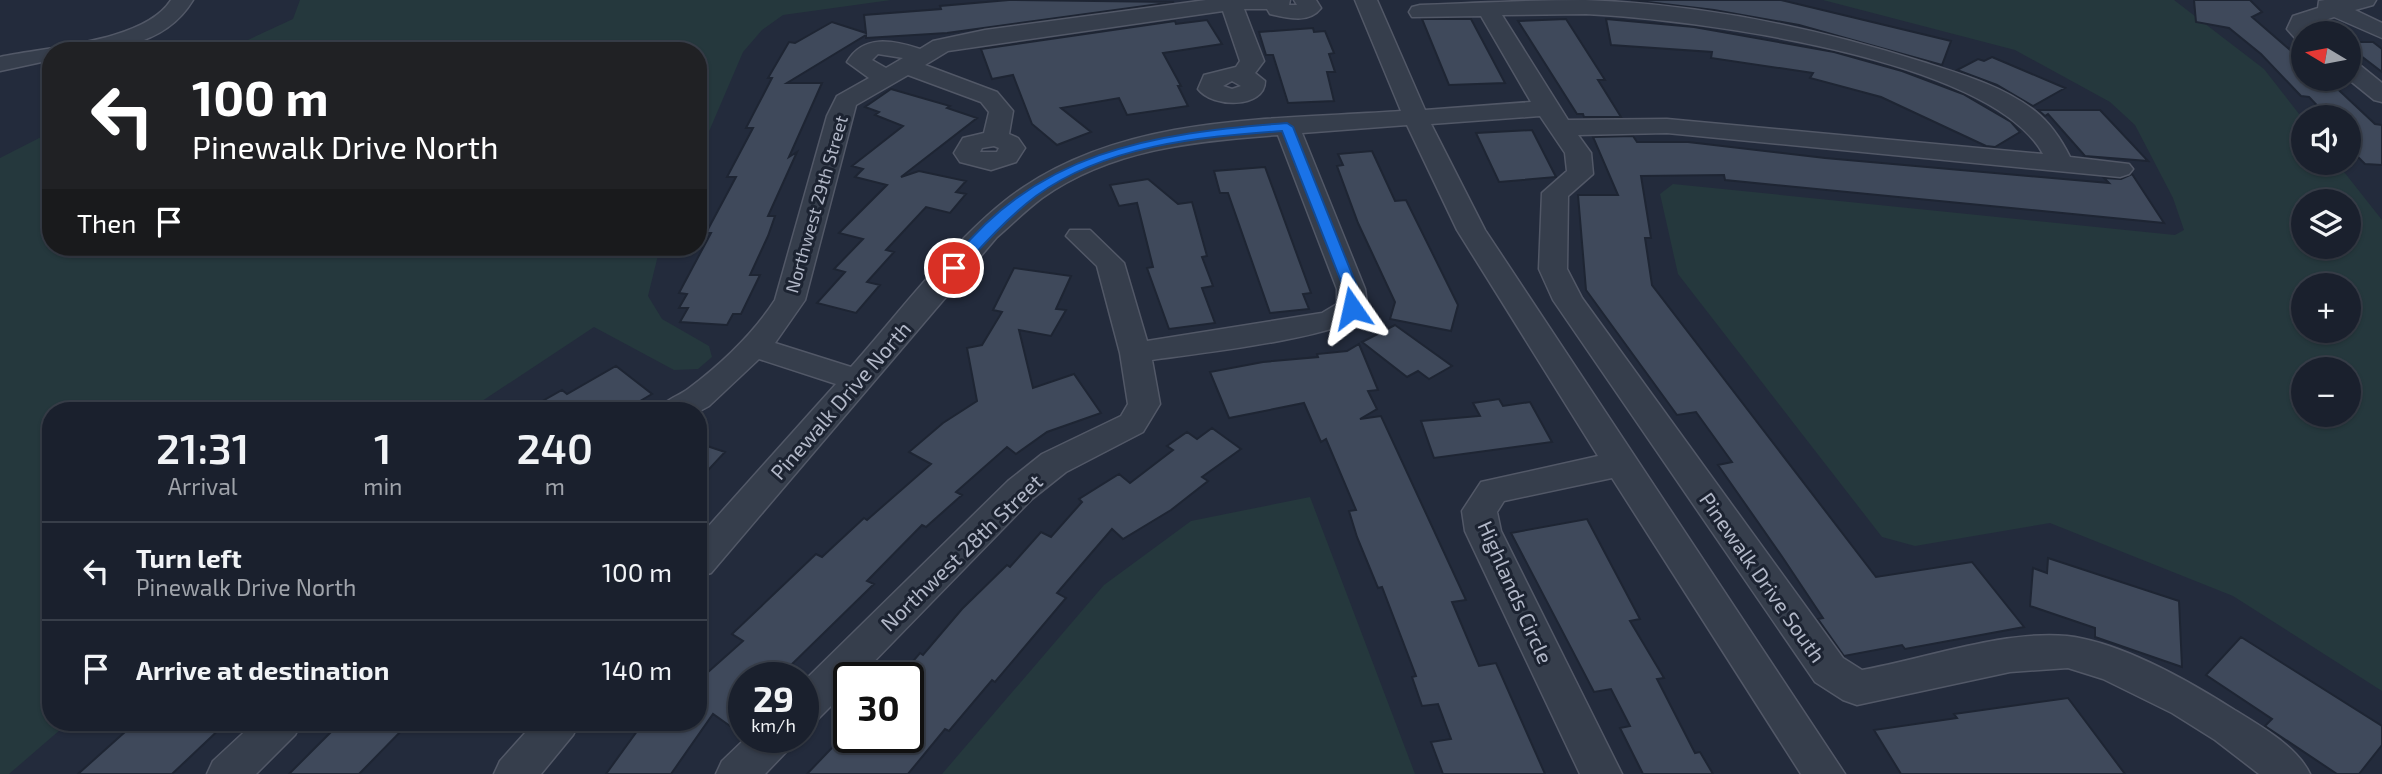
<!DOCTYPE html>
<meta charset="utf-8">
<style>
:root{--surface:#1a202d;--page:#232835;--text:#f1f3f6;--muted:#9fa3aa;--line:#383e49}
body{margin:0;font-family:"Exo 2",sans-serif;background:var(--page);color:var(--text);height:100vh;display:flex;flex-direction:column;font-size:26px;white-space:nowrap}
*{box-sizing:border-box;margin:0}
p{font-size:23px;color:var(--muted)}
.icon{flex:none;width:38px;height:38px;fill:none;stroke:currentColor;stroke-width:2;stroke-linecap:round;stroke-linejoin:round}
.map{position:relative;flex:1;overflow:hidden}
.drawer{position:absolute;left:42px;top:402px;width:665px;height:329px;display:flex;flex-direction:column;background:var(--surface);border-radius:28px;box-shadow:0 2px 5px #0004,0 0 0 2px var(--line)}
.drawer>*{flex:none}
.guide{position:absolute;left:42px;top:42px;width:665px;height:214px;border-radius:28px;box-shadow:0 2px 5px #0004,0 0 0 2px var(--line);background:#202124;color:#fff;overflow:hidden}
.needle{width:46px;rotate:280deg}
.buttons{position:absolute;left:2291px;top:21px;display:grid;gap:14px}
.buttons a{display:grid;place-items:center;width:70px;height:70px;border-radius:50%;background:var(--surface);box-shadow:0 2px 5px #0004,0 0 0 2px var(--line);font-size:35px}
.speed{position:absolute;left:728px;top:662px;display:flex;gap:14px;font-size:35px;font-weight:700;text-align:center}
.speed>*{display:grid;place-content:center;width:91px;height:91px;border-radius:50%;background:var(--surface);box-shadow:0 2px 5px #0004,0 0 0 2px var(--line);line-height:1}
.speed small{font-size:18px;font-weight:400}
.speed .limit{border:4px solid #111;border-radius:10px;background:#fff;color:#111}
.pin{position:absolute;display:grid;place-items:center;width:60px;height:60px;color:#fff;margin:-30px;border:4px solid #fff;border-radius:50%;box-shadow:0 2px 7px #0007}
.me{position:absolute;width:77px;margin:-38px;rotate:349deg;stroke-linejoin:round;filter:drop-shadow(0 0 5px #0008)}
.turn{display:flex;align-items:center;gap:24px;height:147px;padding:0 35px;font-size:32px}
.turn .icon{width:91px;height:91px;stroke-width:2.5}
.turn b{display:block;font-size:49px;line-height:60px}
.then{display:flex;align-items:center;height:66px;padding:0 35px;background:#0003;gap:14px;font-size:26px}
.eta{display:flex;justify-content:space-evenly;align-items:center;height:119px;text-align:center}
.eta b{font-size:42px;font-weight:600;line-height:49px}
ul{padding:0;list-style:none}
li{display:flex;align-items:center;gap:21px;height:98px;padding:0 35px;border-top:2px solid var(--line)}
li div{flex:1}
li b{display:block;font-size:26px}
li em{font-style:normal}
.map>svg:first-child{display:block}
.green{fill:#25383d;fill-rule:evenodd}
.building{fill:#3f495b;stroke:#1e2533;stroke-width:2}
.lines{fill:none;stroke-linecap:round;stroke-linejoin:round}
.minor-casing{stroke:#525867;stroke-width:3}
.minor{fill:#363e4c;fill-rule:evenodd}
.route{fill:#1a73e8;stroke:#114b97;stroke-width:2}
.labels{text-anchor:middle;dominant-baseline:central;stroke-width:6;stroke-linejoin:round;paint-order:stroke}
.far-street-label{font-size:18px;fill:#b2b8c8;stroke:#1c2331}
.street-label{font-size:21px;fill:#b2b8c8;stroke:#1c2331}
</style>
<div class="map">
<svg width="2382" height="774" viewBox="0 0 2382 774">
<rect width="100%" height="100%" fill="#232b3c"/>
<path class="green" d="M300 0H891L783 15 762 30 743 52 698 157V51H224L293 19Z
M1823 0H2174L2264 69 2303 119V163H2337L2382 220V691L2233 596 2050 523 1915 546 1882 537 1678 274 1660 194 1673 184 2175 235 2184 230 2173 198 2135 125 2110 102 2015 50ZM2303 201H2348V247H2303ZM2303 285H2348V331H2303ZM2303 369H2348V415H2303Z
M51 132V247H660L648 296 662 319 709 346 712 357 698 369 674 370 594 327 467 411H51V723H68L9 774H0V158Z
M1310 497 1415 774H942L1104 585 1191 521Z"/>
<path class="building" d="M1009 0 1174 2 947 33 866 38V35L787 83H822L789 157 797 152 768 216H775L768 236 750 275H760L741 314H733L727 325 680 322 688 308H679L687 294 679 293 711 233H706L736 177H727L753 128H746L772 78H768L789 42 795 43 832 22 866 33 864 15 941 9 940 6Z
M1631 0H1781L1951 41 1942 65 1799 25 1714 10Z
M2194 0H2250L2262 12 2252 17 2303 61V79H2327L2375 124 2382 125V165L2365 164 2348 147V117H2328L2309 97 2301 96 2261 54 2229 28 2196 22Z
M1422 19H1471L1505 83 1449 85Z
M1566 19 1605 80H1598L1621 117H1584L1583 114H1577L1518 21Z
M1606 19 1694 27 1834 52 1902 71 1963 94 2011 122 2020 132 1995 147 1986 146 1881 97 1810 78 1813 73 1711 58 1712 52 1611 45Z
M1207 20 1222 44 1163 53 1181 86H1178L1188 106 1127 115 1119 98 1061 108 1091 132 1057 145 1032 124 1013 75 992 79 981 49 1175 21 1176 24Z
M1313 28 1314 32 1325 31 1334 53 1329 54 1335 72H1327L1334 101 1288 103 1273 55H1266L1259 32Z
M2348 42H2373L2382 49V72L2348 46Z
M1992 57 2065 88 2033 106 1997 85 1957 70 1978 59 1984 61Z
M891 89 950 106 947 108 977 118 901 177 919 171 966 181 956 192 966 194 950 213 926 207 886 250 894 252 867 282 880 285 856 313 817 303 845 272 834 269 863 239 839 233 887 185 855 177 863 169 852 166 903 126 875 115 879 112 865 107Z
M2038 110H2100L2148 161 2085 156 2048 114 2045 116Z
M1532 130 1556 177 1499 182 1476 133Z
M1633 136 1637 142H1688L1825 158 2109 183 2104 178 2121 179 2132 174 2164 223 1725 180 1724 175 1641 176 1651 238H1645L1652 285 1876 577 1972 562 2024 627 1905 649 1902 645 1844 656 1818 619 1823 618 1783 558 1718 465 1732 462 1696 412 1677 415 1586 290 1578 195H1618L1593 137Z
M1372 151 1395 201 1406 200 1458 305 1451 331 1390 319 1395 302 1358 223 1337 166 1343 165 1338 154Z
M1265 167 1311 293 1303 294 1309 309 1270 313 1228 193H1220L1214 171Z
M1148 179 1178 204 1192 202 1207 256 1202 257 1213 286 1202 288 1215 323 1169 329 1147 268 1153 267 1137 203 1119 206 1110 185Z
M1014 268 1071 276 1056 309 1066 310 1051 336 1019 330 1033 388 1074 374 1101 413 1047 432 1016 454 1007 447 956 492 962 495 926 527 922 525 867 581 874 584 787 669 779 663 764 677H744V713L730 726 713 714 671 774H606L643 723H698V681L743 641 732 634 816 554 822 557 864 518 867 520 931 464 909 452 943 423 977 401 967 348 982 345 1002 312 993 310Z
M1395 325 1452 366 1429 379 1418 371 1407 377 1362 342Z
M1359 344 1378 390 1368 391 1377 409 1360 419 1381 416 1466 600 1452 602 1479 666 1496 663 1545 774H1443L1431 742 1451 739 1438 704 1422 706 1412 677 1416 676 1382 587 1378 588 1357 537 1349 511 1356 510 1326 439 1321 442 1304 403 1229 418 1210 372 1263 362 1318 357 1317 354 1347 351Z
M616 366 652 394 623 411H525L562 390 567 394Z
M1499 399 1503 406 1530 402 1552 442 1434 458 1421 421 1480 416 1473 403Z
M1212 428 1241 449 1202 477 1208 481 1171 510 1123 539 1112 529 1057 593 1066 598 995 682 992 680 949 731 945 729 908 774H807L849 730V737H908V667L920 653 923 655 962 609 1007 565 1010 567 1041 532 1051 537 1082 502 1079 499 1119 474 1130 483 1173 450 1167 446 1187 432 1197 439Z
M698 443 725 452 698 481Z
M1587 519 1640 619 1630 621 1664 678 1657 679 1695 753 1700 752 1713 774H1643L1620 728 1630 726 1611 689 1594 692 1511 533Z
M2048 558 2179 601 2182 667 2095 637V628L2030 606 2033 568 2047 573Z
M2241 637 2382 726V745L2359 774H2337L2265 726 2272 719 2206 675Z
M2068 698 2125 774H1901L1874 730 1957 718 1954 714Z
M135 723H226L172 774H78Z
M357 723H409L359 774H289L338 725 350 730Z"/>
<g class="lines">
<g class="minor-casing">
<path id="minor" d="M171 0H193C163 50 103 51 51 51V60L0 71V57C46 47 145 42 171 0Z
M1206 0H1290L1289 5H1297L1294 0H1316L1321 8C1309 24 1287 18 1270 14L1267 9H1244L1264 61 1255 73 1265 81C1265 109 1212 108 1198 89L1204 75 1236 67 1240 61 1223 11 948 51 925 65 997 92 1013 111 1009 134 1018 138 1025 148 1016 162 991 170 960 162 954 153 963 138 984 133 989 112 981 102 908 75 856 105 805 300 775 343 851 367C901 311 963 227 1024 187 1133 114 1275 120 1401 111L1355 0H1377L1425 110 1531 102 1481 16 1412 17 1409 12 1412 7 1420 5C1475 3 1530 0 1585 0 1700 4 1813 27 1923 62 1961 74 2003 86 2035 111 2050 123 2061 139 2070 157L2129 164 2133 169 2129 174 2120 177 1667 133 1578 135 1591 153 1593 174 1568 196 1567 269 1582 298 1843 658 1862 670C1925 659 2003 630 2067 636 2120 642 2189 681 2233 709 2260 726 2297 746 2310 774H2259L2215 740 2172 713 2103 679 2068 668 2010 672 1857 705 1843 700 1815 682 1553 300 1539 269 1542 193 1567 171 1565 153 1540 116 1431 124 1485 230 1845 774H1801L1612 478 1504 501 1497 512 1501 531 1622 774H1580L1465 531 1462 511 1481 482 1598 456 1457 230 1407 125 1302 133 1365 289C1366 297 1369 308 1362 315 1338 338 1192 354 1152 360L1160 404 1143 432 1066 472 1032 499 859 677H849V688L817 720 803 725V682L1008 481 1042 454 1121 416 1128 404 1120 353 1097 266 1066 236 1070 230H1090L1124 263 1147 341 1322 313 1337 304V289L1278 135C1195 141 1111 149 1042 198 1026 210 1012 224 997 237L711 573 698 577V538L836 384 759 359 709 406 698 412 658 411C665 399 677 397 688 389 721 364 753 334 775 300L827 116 837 96 869 78 847 62C863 34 893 40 920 49L933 41 985 30ZM1586 14C1691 19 1991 57 2043 154L1667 119 1568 120 1502 15ZM878 54 903 58 886 68 872 60ZM1232 81 1241 86 1232 89 1223 86ZM994 146 999 148 997 152H980L982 148Z
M2325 0H2376L2373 5 2355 10 2382 23V38L2334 17 2311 25 2314 33H2303V40L2295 38 2287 29 2293 16 2318 8 2319 1Z
M2348 60 2356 62 2382 83V102L2374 100 2348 79Z
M254 723H301L295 735 256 774H207L213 761Z
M534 723H579L573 735 541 774H494L500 761Z
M747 737H794L788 750 765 774H716L722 761Z"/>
</g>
<use href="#minor" class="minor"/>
</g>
<path class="route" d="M1287 123 1293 127 1358 289 1357 312H1347L1344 289 1282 131C1199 137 1106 145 1036 196 1007 218 983 244 959 272H949L947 268C1032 151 1153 133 1287 123Z"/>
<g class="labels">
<g class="far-street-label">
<text transform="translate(816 204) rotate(-74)">Northwest 29th Street</text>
</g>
<g class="street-label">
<text transform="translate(840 400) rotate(-49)">Pinewalk Drive North</text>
<text transform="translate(961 552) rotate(-44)">Northwest 28th Street</text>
<text transform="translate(1763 577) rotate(55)">Pinewalk Drive South</text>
<text transform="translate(1516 592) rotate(66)">Highlands Circle</text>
</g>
</g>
</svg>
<div class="buttons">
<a><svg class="needle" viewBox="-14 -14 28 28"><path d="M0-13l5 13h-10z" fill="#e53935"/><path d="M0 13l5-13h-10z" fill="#9fa3aa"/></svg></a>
<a><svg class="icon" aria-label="sound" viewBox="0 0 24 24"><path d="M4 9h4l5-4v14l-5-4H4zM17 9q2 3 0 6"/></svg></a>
<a><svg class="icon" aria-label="layers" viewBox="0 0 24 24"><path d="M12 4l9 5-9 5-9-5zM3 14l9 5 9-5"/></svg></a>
<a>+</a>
<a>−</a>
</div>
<div class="speed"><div>29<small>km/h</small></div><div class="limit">30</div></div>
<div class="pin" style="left:954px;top:268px;background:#d93025"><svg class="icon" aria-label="arrive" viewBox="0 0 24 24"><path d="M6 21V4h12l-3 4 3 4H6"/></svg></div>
<svg class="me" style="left:1352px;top:308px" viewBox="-20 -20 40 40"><path d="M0-17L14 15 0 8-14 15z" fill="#1a73e8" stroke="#fff" stroke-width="4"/></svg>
<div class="guide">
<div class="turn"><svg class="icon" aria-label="left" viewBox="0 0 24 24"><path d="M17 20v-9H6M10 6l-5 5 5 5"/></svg><div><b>100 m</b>Pinewalk Drive North</div></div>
<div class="then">Then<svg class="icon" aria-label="arrive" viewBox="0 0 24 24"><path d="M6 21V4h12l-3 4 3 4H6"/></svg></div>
</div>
<section class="drawer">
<div class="eta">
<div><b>21:31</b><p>Arrival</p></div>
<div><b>1</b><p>min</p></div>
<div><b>240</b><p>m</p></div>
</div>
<ul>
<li><svg class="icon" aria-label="left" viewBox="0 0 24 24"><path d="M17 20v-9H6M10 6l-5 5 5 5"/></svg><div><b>Turn left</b><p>Pinewalk Drive North</p></div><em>100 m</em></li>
<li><svg class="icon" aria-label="arrive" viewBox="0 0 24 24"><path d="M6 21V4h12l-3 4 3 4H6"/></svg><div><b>Arrive at destination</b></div><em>140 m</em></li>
</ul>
</section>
</div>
